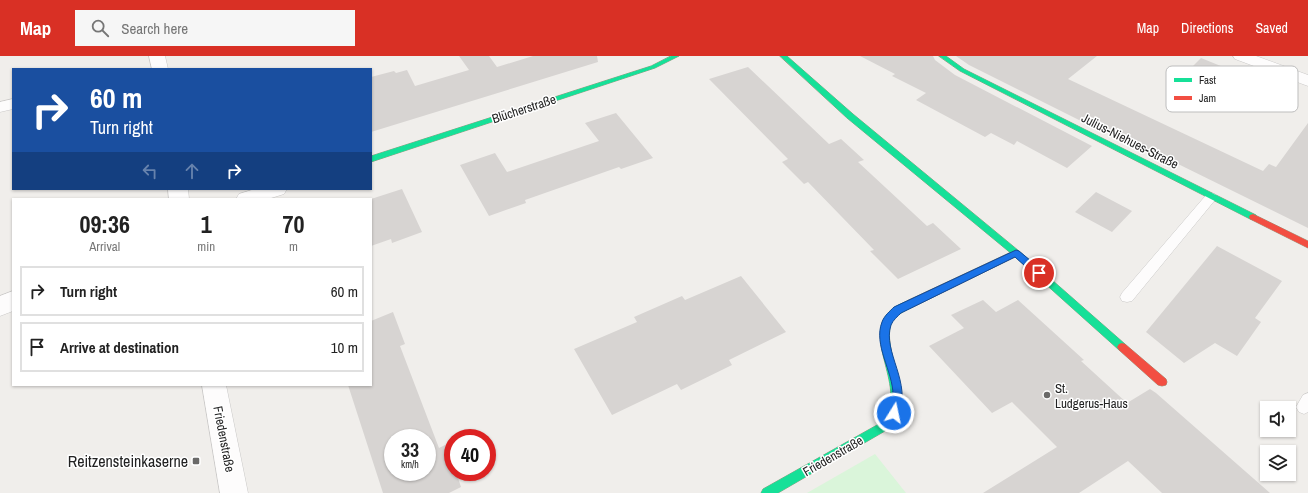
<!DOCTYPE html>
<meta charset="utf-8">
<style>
:root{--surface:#fff;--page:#f6f6f6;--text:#222;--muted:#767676;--line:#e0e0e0;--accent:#d93025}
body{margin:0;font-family:"Archivo Narrow",sans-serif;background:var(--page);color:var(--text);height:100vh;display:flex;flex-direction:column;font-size:15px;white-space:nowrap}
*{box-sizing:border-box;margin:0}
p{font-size:13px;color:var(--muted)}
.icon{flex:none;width:22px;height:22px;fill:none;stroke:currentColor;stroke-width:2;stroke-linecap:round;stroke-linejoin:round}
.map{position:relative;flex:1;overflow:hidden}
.details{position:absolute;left:12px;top:142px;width:360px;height:188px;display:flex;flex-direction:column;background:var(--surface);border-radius:0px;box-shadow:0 1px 3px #0004}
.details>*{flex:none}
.guide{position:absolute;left:12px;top:12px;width:360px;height:122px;border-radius:0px;box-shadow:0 1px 3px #0004;background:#1a4fa0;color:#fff;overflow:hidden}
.controls{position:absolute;left:1260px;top:345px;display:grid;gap:8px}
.controls a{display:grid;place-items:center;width:36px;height:36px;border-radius:0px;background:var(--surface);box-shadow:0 1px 3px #0004;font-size:20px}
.speed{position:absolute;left:384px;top:373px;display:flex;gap:8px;font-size:20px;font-weight:700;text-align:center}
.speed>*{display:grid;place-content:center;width:52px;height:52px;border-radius:50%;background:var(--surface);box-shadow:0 1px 3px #0004;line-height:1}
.speed small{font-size:10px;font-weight:400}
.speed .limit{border:6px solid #d22;background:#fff;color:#111}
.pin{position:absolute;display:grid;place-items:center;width:34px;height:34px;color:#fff;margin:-17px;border:2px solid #fff;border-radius:50%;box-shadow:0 1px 4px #0007}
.me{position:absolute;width:44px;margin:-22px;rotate:10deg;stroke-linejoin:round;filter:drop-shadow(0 0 3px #0008)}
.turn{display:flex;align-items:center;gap:14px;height:84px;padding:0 12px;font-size:18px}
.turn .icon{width:52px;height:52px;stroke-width:2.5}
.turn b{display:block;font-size:28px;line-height:34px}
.lanes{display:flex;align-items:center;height:38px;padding:0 12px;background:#0003;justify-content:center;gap:20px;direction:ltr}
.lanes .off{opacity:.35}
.eta{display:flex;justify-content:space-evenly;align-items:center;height:68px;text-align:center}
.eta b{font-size:24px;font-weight:700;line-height:28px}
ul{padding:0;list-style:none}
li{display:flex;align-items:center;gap:12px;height:50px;margin:0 8px 6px;padding:0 4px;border:2px solid var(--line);border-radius:0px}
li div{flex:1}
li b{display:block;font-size:15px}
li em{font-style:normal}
header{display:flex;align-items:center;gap:24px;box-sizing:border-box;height:56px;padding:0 20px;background:var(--accent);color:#fff}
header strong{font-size:19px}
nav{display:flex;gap:22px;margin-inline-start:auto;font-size:14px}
.search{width:280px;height:36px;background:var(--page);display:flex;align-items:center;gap:10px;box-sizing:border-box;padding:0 14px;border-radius:0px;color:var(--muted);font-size:15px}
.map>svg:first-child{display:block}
.park{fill:#daf5da}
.building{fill:#d7d4d2;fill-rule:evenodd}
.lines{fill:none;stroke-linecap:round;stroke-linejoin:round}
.lane-casing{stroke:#c9c8c7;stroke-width:1}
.street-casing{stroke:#c9c8c7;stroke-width:1}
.fast-casing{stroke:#999a82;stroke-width:1}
.jam-casing{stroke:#999a82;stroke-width:1}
.lane{fill:#fdfcfc;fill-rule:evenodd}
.street{fill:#fdfcfc;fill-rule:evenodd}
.fast{fill:#16e098;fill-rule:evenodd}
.jam{fill:#f24e42;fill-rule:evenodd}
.route{fill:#1a73e8;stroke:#114b97}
.poi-dot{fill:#6a6968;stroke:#fff;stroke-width:1.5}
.labels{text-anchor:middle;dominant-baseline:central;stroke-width:3;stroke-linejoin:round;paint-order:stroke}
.street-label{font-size:13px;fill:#222;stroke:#fff}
.poi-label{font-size:13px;fill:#222;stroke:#fff;text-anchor:start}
.near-poi-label{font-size:16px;fill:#222;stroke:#fff;text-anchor:end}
.key{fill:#fff;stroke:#bdbdbd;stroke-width:1}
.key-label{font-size:11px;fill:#222}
</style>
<header>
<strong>Map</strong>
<div class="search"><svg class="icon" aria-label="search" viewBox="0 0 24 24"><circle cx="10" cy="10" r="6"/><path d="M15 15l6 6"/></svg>Search here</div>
<nav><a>Map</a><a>Directions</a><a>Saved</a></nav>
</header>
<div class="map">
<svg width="1308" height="437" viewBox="0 0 1308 437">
<rect width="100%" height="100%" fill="#f0eeeb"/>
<path class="park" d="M875 398 906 437H807Z"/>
<path class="building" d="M459 0H489L497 11 533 0H597L598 6 371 76V21L394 15 396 17 407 14 415 30 469 14Z
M860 0H933L935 4 955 19 1092 90 1067 112 1017 85 1014 89 991 77 985 81 916 44 926 37 892 20 895 18Z
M956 0H1097L1068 23 1263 115 1269 108 1276 111 1308 67V172L1109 74 1105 77 969 9Z
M1201 2 1248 21 1229 41 1182 21Z
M748 11 829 88 841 83 864 104 858 106 927 170 933 167 961 193 898 223 870 195 874 194 808 126 804 128 782 106 788 103 709 23Z
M616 57 653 102 621 113 619 111 525 144 526 147 489 160 460 109 495 97 507 116 599 85 585 67Z
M402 133 422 176 392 187 391 183 371 190V143Z
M1096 136 1132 155 1112 176 1075 156Z
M1217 190 1282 225 1255 262 1261 266 1237 300 1215 287 1184 307 1146 276Z
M741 220 786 276 729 304 732 309 681 334 677 328 612 359 574 293 637 266 634 261 682 240 685 244Z
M983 244 996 256 1018 244 1084 304 1081 305 1127 347 1150 333 1156 337 1270 437H1162L1128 405 1079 437H983L1057 391 1012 346 992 357 929 290 964 272 951 259Z
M393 256 405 288 400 290 439 392 445 389 453 409V416H456L461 431 449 437H383L348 329H371V265ZM393 382H427V416H393Z"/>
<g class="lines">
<g class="lane-casing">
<path id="lane" d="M1211 137 1215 138 1217 141 1215 144 1132 245 1127 246 1122 245 1120 241 1122 237 1207 138Z
M1308 337V356L1304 358 1299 356 1296 351 1303 339Z"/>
</g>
<g class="street-casing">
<path id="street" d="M149 0H165L168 13H152Z
M1233 0H1256L1308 19V30L1235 3Z
M13 43V53L0 56V46Z
M168 133H188L189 143H169Z
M255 133H287L284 138 268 143H236L239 138Z
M13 235V255L0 260V240Z
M202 329H226L248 437H220Z"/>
</g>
<g class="fast-casing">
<path id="fast" d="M671 0H679L655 12 371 106V100L651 10Z
M780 0H787L853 58 1019 195 1125 288 1127 291 1125 294 1122 295 1119 294 1013 199 847 62Z
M939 0H946L964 13 1256 159 1257 161 1253 164 1250 163 960 15Z
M910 244 913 245 915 248 913 251C906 254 898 258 893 264 880 284 907 329 899 355 897 364 890 369 885 375L778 437H761L763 433 877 369C881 364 887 360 889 354 901 316 850 264 910 244Z"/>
</g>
<g class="jam-casing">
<path id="jam" d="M1253 158 1308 185V192L1250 163 1249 161 1250 159Z
M1016 194 1019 195 1020 197 1019 199 913 251H907L905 248 907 245Z
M1122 287 1125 288 1166 323 1167 326 1166 329 1162 330 1158 329 1119 294 1117 291 1119 288Z"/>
</g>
<use href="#lane" class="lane"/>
<use href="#street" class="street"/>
<use href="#fast" class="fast"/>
<use href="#jam" class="jam"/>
</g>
<path class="route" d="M1016 194 1019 195 1042 214 1043 217 1042 219H1035L1015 201 901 257C898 260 893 264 891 269 882 296 913 327 898 360L894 361 890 360C887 353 893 346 893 339 893 315 873 289 882 266 884 260 890 255 894 251Z"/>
<g class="poi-dot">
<circle cx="1047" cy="339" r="4"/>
<rect x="192" y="401" width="8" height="8" rx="2"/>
</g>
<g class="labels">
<g class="street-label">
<text transform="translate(524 53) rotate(-18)">Blücherstraße</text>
<text transform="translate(1130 85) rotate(27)">Julius-Niehues-Straße</text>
<text transform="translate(224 383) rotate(79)">Friedenstraße</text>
<text transform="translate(833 400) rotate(-30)">Friedenstraße</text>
</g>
<g class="poi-label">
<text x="1055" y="332">St.<tspan x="1055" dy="15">Ludgerus-Haus</tspan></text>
</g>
<g class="near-poi-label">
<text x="188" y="405">Reitzensteinkaserne</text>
</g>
</g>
<rect x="1166" y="10" width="132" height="46" rx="6" class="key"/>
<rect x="1174" y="22" width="18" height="4" fill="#16e098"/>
<rect x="1174" y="40" width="18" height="4" fill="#f24e42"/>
<g class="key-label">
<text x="1199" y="28">Fast</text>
<text x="1199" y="46">Jam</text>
</g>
</svg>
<div class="controls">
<a><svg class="icon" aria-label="sound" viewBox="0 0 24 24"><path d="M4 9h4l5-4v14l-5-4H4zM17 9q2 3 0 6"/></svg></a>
<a><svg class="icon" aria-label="layers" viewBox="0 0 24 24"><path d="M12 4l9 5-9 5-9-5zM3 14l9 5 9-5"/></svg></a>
</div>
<div class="speed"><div>33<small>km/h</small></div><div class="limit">40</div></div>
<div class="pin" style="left:1039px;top:217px;background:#d93025"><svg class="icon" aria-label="arrive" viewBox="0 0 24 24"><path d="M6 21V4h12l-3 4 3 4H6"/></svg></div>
<svg class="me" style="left:894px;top:357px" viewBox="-20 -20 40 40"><circle r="17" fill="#1a73e8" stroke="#fff" stroke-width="3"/><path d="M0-11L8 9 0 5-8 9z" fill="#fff"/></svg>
<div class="guide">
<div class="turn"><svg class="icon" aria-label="right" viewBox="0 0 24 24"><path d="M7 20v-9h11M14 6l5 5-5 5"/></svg><div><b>60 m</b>Turn right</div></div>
<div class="lanes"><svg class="icon off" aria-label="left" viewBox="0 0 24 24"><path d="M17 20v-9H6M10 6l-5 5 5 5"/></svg><svg class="icon off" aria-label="ahead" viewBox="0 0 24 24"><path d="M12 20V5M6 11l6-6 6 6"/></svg><svg class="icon" aria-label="right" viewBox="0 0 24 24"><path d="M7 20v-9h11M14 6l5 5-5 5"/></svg></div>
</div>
<section class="details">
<div class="eta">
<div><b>09:36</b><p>Arrival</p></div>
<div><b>1</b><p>min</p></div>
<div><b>70</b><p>m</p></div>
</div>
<ul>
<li><svg class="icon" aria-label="right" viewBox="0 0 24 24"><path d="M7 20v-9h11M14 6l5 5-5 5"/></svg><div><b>Turn right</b></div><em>60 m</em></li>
<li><svg class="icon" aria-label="arrive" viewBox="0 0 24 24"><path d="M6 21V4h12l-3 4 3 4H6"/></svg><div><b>Arrive at destination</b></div><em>10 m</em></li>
</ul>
</section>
</div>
